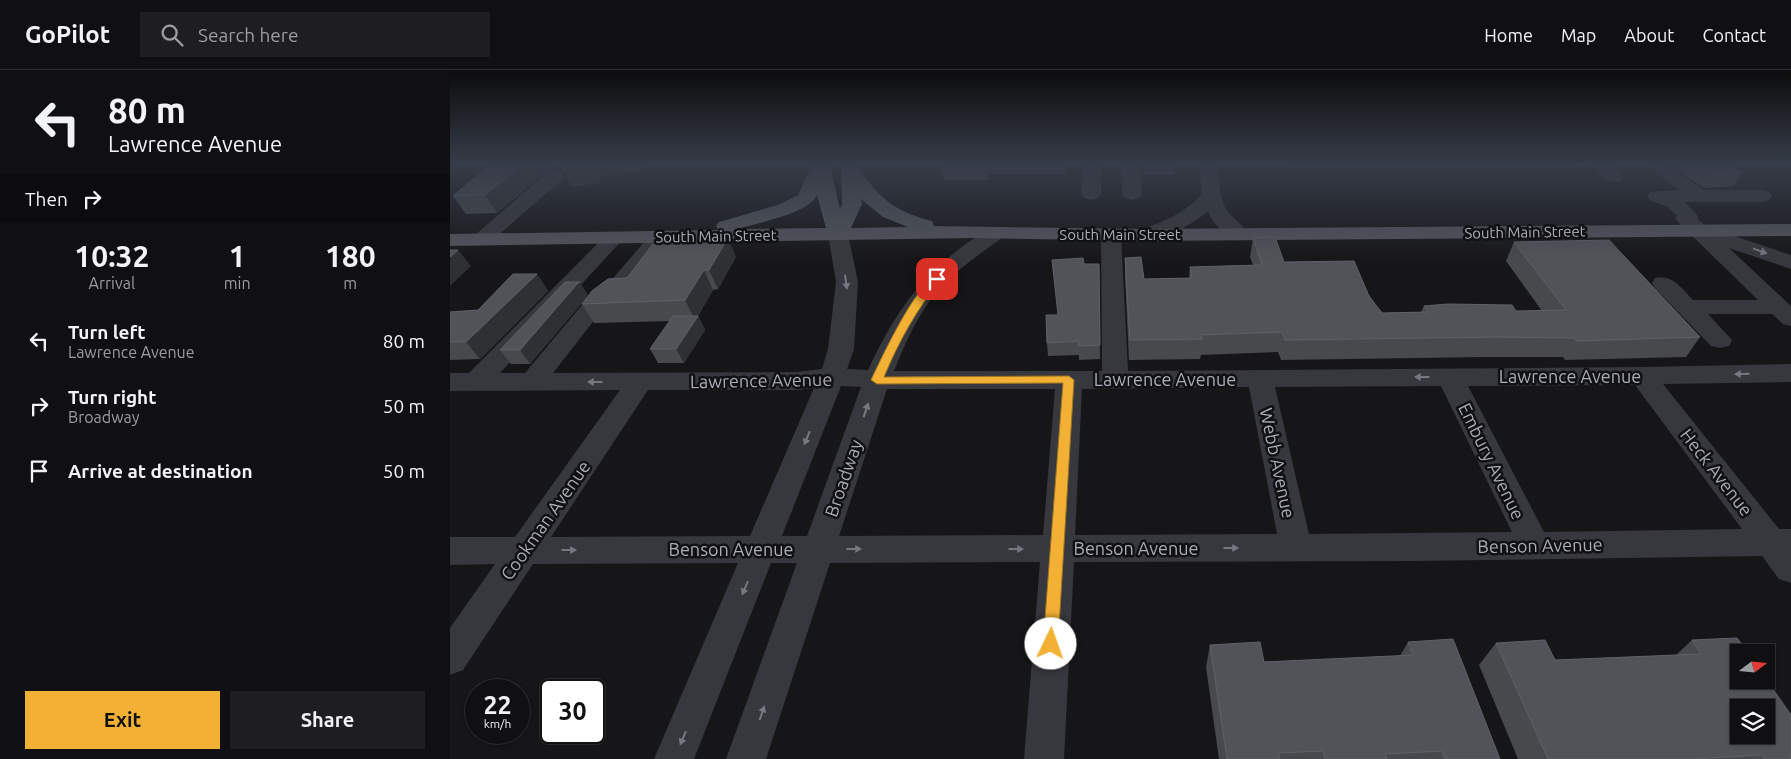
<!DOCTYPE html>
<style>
:root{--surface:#101012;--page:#1e1e20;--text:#f1f3f6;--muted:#9c9d9f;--line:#303032;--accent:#f2b134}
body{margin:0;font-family:Ubuntu,sans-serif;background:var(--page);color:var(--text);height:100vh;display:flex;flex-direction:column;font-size:19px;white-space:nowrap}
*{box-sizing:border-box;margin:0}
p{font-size:16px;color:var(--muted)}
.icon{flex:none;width:28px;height:28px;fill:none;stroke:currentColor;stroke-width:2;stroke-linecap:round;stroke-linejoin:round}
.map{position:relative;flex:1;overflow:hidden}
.details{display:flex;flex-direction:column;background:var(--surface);width:450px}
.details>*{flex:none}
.banner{background:#101012;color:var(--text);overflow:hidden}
.needle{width:32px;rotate:74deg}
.fabs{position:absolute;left:1280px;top:574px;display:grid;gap:10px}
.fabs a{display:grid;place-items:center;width:45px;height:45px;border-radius:0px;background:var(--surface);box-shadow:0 1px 4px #0004,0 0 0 1px var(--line);font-size:25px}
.speed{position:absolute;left:15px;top:609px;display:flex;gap:10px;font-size:25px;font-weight:700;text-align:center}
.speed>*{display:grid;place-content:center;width:65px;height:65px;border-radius:50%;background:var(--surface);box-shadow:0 1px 4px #0004,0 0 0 1px var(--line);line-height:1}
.speed small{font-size:12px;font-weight:400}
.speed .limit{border:2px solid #111;border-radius:8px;background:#fff;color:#111}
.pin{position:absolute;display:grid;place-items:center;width:42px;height:42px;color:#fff;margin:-21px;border-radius:10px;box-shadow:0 2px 8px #0006}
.me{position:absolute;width:55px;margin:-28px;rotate:3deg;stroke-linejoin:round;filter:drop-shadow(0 0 4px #0008)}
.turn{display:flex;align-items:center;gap:18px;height:105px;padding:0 25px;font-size:22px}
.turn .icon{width:65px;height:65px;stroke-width:2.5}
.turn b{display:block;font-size:35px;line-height:42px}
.then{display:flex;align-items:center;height:48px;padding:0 25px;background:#0003;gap:10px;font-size:19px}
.eta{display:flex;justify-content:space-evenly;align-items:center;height:85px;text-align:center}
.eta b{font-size:30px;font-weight:600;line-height:35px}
.button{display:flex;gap:10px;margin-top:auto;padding:10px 25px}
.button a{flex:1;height:58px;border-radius:0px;background:var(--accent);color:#111;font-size:20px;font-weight:600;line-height:58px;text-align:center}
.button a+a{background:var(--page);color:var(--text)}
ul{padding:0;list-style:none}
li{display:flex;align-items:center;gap:15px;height:65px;padding:0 25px}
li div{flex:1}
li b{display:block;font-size:19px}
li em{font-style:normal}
header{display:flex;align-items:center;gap:30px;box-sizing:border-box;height:70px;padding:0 25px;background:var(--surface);border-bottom:1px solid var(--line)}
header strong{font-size:24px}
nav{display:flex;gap:28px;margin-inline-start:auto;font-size:18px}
.search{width:350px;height:45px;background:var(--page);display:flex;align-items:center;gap:12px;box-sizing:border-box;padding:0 18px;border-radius:0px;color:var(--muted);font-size:19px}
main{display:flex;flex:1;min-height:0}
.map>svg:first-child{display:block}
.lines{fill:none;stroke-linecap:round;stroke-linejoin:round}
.minor{fill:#37383d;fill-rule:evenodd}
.major{fill:#53555c;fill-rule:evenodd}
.wall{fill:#47494d}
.shaded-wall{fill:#2f3033}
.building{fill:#525359;stroke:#5f6168;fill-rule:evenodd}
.oneway{fill:#757881}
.route{fill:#f2b134;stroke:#9d7322}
.labels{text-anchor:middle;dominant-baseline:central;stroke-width:5;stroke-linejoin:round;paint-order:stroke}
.far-street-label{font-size:15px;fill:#a8adb8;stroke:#111113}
.street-label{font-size:18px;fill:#a8adb8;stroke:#111113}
</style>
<header>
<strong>GoPilot</strong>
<div class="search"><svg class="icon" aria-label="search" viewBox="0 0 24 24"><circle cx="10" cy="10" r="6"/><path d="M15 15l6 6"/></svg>Search here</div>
<nav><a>Home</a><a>Map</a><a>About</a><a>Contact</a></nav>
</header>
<main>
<section class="details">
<div class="banner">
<div class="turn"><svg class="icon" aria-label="left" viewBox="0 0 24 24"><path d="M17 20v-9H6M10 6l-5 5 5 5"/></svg><div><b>80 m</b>Lawrence Avenue</div></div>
<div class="then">Then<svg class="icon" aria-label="right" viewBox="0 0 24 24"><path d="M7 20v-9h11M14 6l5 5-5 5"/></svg></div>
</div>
<div class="eta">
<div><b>10:32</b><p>Arrival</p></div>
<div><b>1</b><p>min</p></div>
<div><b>180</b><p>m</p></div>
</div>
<ul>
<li><svg class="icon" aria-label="left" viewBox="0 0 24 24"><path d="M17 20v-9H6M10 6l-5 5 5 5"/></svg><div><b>Turn left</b><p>Lawrence Avenue</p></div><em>80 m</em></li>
<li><svg class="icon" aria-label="right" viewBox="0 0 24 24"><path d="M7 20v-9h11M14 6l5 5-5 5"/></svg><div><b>Turn right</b><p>Broadway</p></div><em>50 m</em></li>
<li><svg class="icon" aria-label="arrive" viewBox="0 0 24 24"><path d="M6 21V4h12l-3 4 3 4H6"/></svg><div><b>Arrive at destination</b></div><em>50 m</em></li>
</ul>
<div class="button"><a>Exit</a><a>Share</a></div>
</section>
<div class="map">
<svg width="1341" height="689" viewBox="0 0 1341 689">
<rect width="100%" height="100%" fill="#161618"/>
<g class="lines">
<path class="minor" d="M633 95H651V124L648 128 641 130 634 128 631 124Z
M672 95H690L692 124 689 128 682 130 675 128 672 124Z
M749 95H767C769 110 769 133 780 144 786 151 794 156 799 164L796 168C781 172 763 156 758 141 743 155 706 174 687 169L684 165 687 161C711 153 734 144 752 124Z
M1143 95H1162L1173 107 1171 111C1158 114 1150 105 1143 95Z
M1195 95H1216L1254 120H1312L1319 122 1322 126 1319 130 1312 132H1235L1248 146 1247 148 1257 157 1341 185V199L1279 178 1341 236V256L1333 254 1322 244H1258L1282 270 1279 276 1270 278 1261 276 1205 218 1202 213 1205 208C1223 204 1232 219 1243 230H1308L1228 152 1225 148 1227 146 1218 137 1200 130 1197 126 1200 122 1229 120Z
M105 100 112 102 114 106 112 110 39 173 32 175 25 173 22 169 25 165 98 102Z
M546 157 553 159 556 163 553 167C532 182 511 197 493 215 470 239 456 271 444 301H652L651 164 654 160 661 158 668 160 671 164 678 301 1192 297 1341 294V312L1213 314 1329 459H1341V513L1329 509 1312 486 963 491 624 492 614 689H574L590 492 380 493 316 689H276L347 493H321L244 689H204L288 493 83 494 13 600 0 605V558L45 494 0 495V467H65L170 320 0 321V303H19L157 164 164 162 171 164 174 168 50 303H75L137 229 164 207 202 163 209 161 216 163 219 167 216 171 180 217 153 239 103 303 346 302 372 299 378 279 386 212 378 164 381 160 388 158 395 160 398 164 408 212 404 279 397 299 418 300C443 247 468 208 516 174 526 167 535 160 546 157ZM1185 315 1292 459 1094 462 1018 316ZM391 316 411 317 357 466H332ZM991 316 1062 462 859 464 825 317ZM799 317 827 464 625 465 632 319ZM364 318 300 466 101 467 198 320H346ZM437 319H605L593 465 389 466Z"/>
<path class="major" d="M362 95H380L390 139 392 134 391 99 394 95H406C429 127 442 141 482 151L484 156 694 159 1341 154V166L694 171 520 168 0 176V164L268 160 266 156 269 152 328 135 348 125ZM367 125 376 158 287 159C307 153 358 144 367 125ZM411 129 433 147 458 157 401 158 412 134Z"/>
</g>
<path class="wall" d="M40 95H110L106 98 97 101 47 143 16 144 3 126Z
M491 95H616L615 104H539L538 110H494Z
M694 95H724V105H695Z
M837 95H1142L1141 97 838 99Z
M1227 95H1278L1292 103 1284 116 1255 118 1225 99Z
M803 168 834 192 919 226 932 243 971 242 974 236 1066 241H1092L1056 191 1064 172 1250 267 1236 287 1115 290 1113 287H1037L831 290 828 282 751 285 750 289 679 290 675 207V188L694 209 739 208 740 197 803 195 800 187Z
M286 187 268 219 263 220 248 246 255 260 234 293H208L200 279 220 251 144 253 132 234Z
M634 194H649L650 289 629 290V285L598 286 597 273 608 245Z
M87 204 98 221 30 289 0 290V242L28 240Z
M136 228 80 294H61L50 280Z
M1242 570 1341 689H1068L1029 595 1046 573 1105 590 1226 585Z
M958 572 1050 689H769L756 597 760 575 814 592 950 586Z"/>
<path class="shaded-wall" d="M72 95H110L106 98 97 101 47 143 35 125Z
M140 95H201L200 100 152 106 149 113 122 117 112 99Z
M536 95H538L539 104 538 110Z
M278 168 286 187 268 219 259 200Z
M8 180 21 196 0 216V187Z
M254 200 263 220 245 250 235 230Z
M87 204 98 221 30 289 16 272Z
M130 212 138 225 136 228 80 294 70 280 127 214Z
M248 246 255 260 234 293 226 279Z"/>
<path class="building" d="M40 95H72L35 125 3 126Z
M114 95H140L112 99Z
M1245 95H1278L1292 103 1262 106Z
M825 167 834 192 904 191 919 226 932 243 978 242 974 236 998 234 1062 235 1066 241 1116 240 1064 172 1159 170 1250 267 1126 271 1124 268 1047 267 835 270 832 262 751 265 752 269 680 270 675 188 691 187 694 209 742 208 740 197 812 195 803 168Z
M278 168 259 200H254L235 230 132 234 142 221 158 209 177 208 206 170Z
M0 180H8L0 187Z
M633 188 634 194H649L650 275 629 276 628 271 597 273 596 245H608L602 190Z
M63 204H87L16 272H0V242L28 240Z
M115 212H130L127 214 70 280H50Z
M223 246H248L226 279H200Z
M1287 568 1298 582H1289V610H1316V609L1341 645V689H1314L1311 685 1243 689H1098L1046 573 1095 570 1105 590 1251 584 1242 570ZM1289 638H1316V665H1289Z
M1003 569 1050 689H995L992 681 935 684 937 689H875L873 681 828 683 830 689H777L760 575 810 572 814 592 963 585 958 572Z"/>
<defs><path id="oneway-solid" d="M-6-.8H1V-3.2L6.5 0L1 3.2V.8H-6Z" transform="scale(1.25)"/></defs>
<g class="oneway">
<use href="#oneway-solid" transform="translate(1310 181) rotate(19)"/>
<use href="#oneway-solid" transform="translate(396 212) rotate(82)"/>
<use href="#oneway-solid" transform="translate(1292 304) rotate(179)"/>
<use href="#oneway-solid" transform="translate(972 307) rotate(180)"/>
<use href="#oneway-solid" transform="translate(145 312) rotate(180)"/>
<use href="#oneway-solid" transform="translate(416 340) rotate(-71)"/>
<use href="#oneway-solid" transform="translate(357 368) rotate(112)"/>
<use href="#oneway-solid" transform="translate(781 478)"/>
<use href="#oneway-solid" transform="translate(404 479)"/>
<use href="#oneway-solid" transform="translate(566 479)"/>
<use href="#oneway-solid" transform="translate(119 480)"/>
<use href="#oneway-solid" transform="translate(295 518) rotate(113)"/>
<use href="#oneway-solid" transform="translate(312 643) rotate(-71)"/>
<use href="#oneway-solid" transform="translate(233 668) rotate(113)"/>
</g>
<linearGradient id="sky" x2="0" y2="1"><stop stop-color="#0c0c0d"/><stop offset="0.49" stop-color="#363c48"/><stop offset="1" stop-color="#363c48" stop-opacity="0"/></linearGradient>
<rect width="1341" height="192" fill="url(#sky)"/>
<path class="route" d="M487 206 491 209C467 239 449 271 434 307L619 306 624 310 608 574 606 579 601 581 596 579 593 574 613 313 427 314 421 310C431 289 466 213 487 206Z"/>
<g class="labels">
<g class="far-street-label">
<text transform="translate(1075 162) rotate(-1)">South Main Street</text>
<text x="670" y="164">South Main Street</text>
<text transform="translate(266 166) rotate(-1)">South Main Street</text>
</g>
<g class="street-label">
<text x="1120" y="306">Lawrence Avenue</text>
<text x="715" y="309">Lawrence Avenue</text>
<text transform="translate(311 310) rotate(-1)">Lawrence Avenue</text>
<text transform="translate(1042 391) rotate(64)">Embury Avenue</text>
<text transform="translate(828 393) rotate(78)">Webb Avenue</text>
<text transform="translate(1267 402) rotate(52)">Heck Avenue</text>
<text transform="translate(393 408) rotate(-71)">Broadway</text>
<text transform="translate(95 450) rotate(-55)">Cookman Avenue</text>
<text transform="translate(1090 475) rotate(-1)">Benson Avenue</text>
<text x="686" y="478">Benson Avenue</text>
<text x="281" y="479">Benson Avenue</text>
</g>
</g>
</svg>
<div class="fabs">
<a><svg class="needle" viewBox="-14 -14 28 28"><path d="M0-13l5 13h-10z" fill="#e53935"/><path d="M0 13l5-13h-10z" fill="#9c9d9f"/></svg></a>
<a><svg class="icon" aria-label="layers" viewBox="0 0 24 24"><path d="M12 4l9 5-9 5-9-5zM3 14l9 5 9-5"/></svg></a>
</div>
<div class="speed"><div>22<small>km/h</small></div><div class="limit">30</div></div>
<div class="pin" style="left:487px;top:209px;background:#d93025"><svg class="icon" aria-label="arrive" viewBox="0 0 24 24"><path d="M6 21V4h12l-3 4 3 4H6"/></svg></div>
<svg class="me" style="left:601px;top:574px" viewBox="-20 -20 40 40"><circle r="19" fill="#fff"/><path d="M0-13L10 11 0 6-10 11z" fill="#f2b134"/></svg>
</div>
</main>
